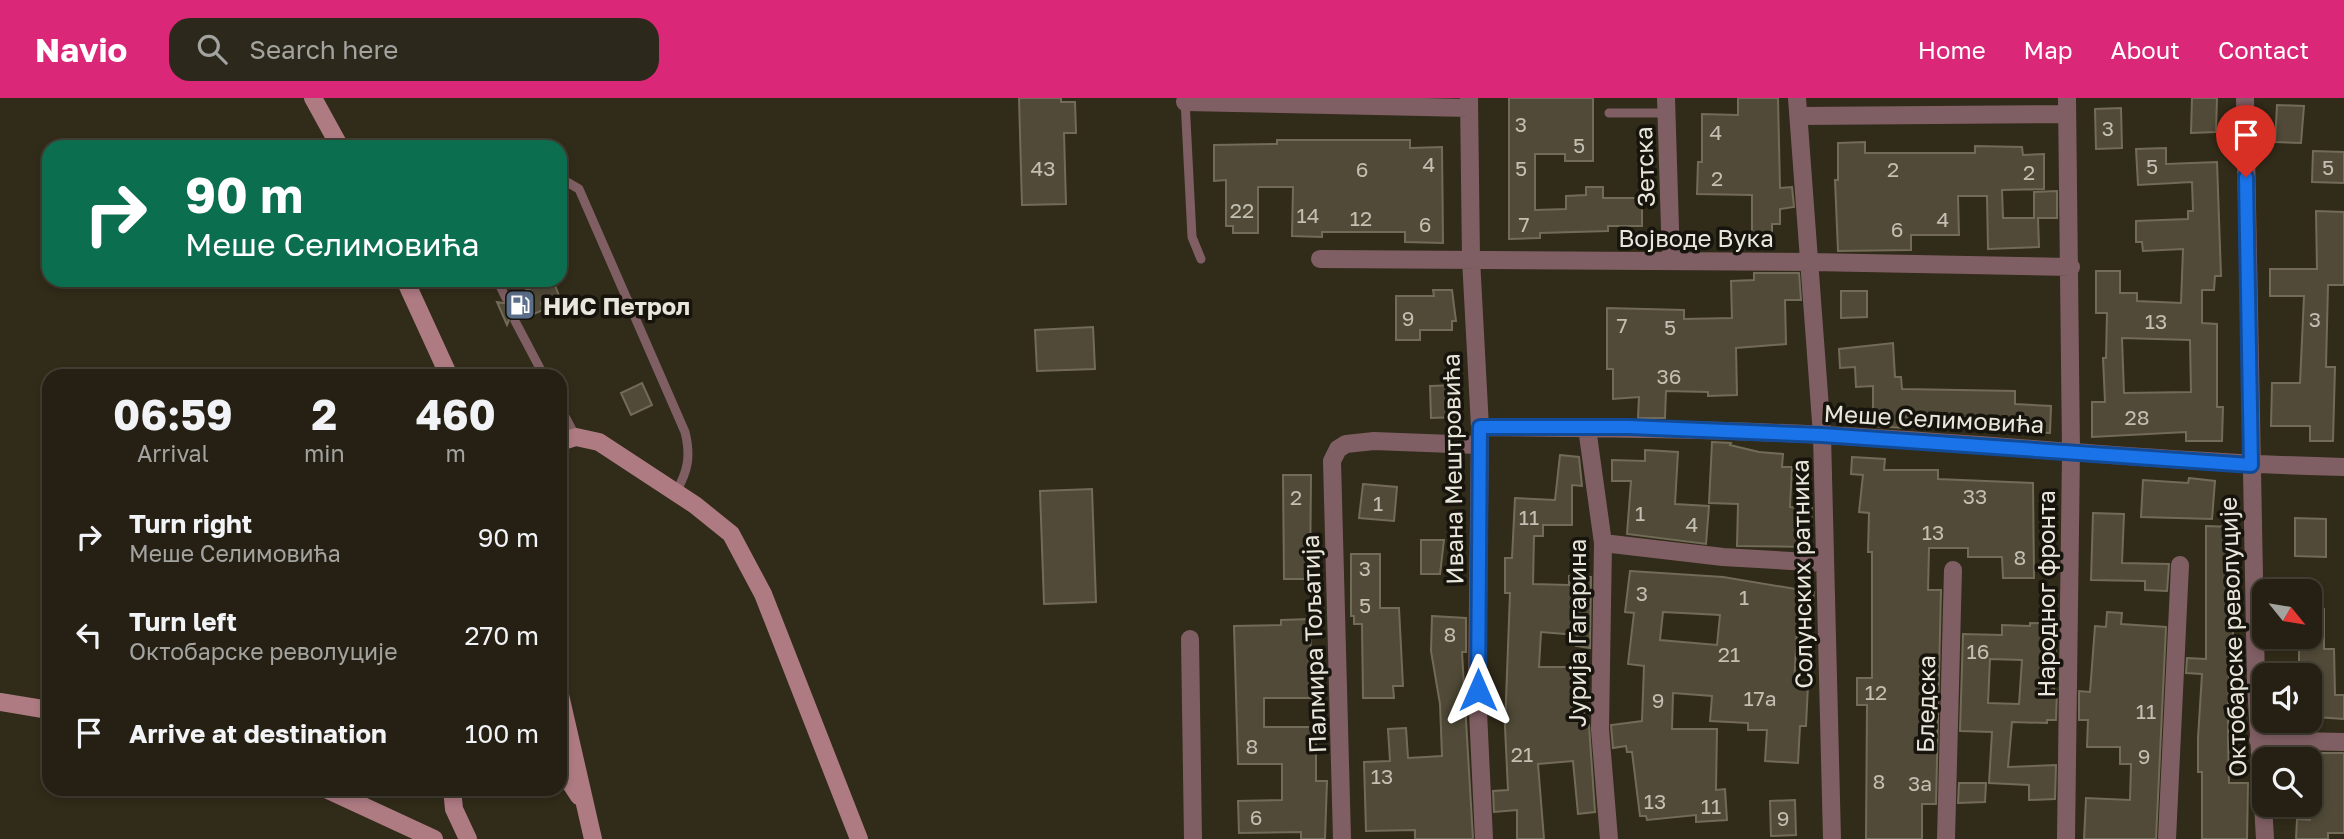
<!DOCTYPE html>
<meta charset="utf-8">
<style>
:root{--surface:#252013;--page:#2d281c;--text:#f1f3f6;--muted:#a3a3a0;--line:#423e33;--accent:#db2777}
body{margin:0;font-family:"Golos Text",sans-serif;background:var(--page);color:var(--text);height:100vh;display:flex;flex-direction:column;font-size:26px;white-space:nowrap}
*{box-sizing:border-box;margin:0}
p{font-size:23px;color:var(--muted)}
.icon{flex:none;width:38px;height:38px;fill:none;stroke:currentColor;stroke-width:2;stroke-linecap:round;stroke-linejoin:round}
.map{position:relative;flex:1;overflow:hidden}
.drawer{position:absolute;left:42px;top:271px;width:525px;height:427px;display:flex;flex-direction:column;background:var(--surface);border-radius:21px;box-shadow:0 4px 10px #0003,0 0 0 2px var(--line)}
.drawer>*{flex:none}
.hud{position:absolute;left:42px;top:42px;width:525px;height:147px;border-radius:21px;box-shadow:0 4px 10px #0003,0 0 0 2px var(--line);background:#0b6e4f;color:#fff;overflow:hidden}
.needle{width:46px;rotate:120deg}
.buttons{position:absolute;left:2252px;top:481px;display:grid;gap:14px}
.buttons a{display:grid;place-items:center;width:70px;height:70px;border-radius:14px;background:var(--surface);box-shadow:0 4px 10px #0003,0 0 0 2px var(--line);font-size:35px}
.pin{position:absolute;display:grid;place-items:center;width:60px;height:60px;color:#fff;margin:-72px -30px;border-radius:50% 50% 50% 0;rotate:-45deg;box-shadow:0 0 7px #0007}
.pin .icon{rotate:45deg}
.me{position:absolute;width:77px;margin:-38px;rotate:0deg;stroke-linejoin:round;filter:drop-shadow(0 0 5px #0008)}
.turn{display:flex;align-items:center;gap:24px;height:147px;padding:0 28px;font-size:32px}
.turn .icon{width:91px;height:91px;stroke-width:2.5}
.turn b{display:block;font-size:49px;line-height:60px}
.eta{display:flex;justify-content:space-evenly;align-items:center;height:119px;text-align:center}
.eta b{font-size:42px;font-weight:700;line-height:49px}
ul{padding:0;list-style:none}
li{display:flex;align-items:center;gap:21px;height:98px;padding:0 28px}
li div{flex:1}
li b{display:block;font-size:26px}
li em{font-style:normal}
header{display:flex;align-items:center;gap:42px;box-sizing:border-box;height:98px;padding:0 35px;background:var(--accent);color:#fff}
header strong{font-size:33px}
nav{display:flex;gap:38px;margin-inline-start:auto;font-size:24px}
.search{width:490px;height:63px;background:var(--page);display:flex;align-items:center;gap:18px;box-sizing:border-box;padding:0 24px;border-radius:21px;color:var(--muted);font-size:26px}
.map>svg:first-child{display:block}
.building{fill:#514a38;stroke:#726b57;stroke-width:2;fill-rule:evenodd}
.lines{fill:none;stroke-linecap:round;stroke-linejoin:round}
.lane{stroke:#805f64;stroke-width:9}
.street{stroke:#805f64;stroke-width:18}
.secondary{stroke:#af7b83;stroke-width:18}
.route-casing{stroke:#114b97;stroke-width:18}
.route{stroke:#1a73e8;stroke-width:12}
.labels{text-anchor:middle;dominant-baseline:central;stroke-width:7;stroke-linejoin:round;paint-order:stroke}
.number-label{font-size:21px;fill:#c3bfb2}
.street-label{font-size:24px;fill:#e9e6db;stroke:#16140c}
.poi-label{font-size:24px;font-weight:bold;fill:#e9e6db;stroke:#16140c;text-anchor:start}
</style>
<header>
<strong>Navio</strong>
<div class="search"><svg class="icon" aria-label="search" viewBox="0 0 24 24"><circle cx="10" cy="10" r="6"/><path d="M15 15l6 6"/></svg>Search here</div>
<nav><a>Home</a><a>Map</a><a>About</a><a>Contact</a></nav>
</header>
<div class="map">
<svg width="2344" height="741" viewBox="0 0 2344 741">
<rect width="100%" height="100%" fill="#312b19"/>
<path class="building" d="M1019 0H1061V4H1075L1076 35H1064L1066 106 1022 107Z
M1509 0H1593V63H1565V56H1535V112L1566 111V98L1586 97V89H1603V100H1642V128H1608V133L1540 135V140L1509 141Z
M1738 0H1778L1780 90 1792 89 1794 109 1780 111V126H1772V135H1752V97L1697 96 1698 64H1702V16L1738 17Z
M2192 0H2217L2216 34 2191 35Z
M2277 7 2304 8 2301 45 2275 44Z
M2121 10 2122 50 2096 51 2095 11Z
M1277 42H1410V50L1442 49 1443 145 1405 144V134H1322V139L1292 138 1293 89H1258V135H1233V128H1226V82L1214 83V47L1277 46Z
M1865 44V55H1975V48L2022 49 2023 57 2044 56V91L2002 92 2003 120H2034V94L2057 93V120H2038L2039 149 1988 151 1987 98H1958L1959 137H1911V152L1838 153 1835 82H1838V45Z
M2166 50V66L2217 64 2221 178H2215L2214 192H2202V225L2217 226V309H2223L2222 343H2186V334L2092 339V304H2105L2103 260H2106L2107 215H2096V173H2120V195H2137V203L2181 205 2183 151 2143 153 2142 144H2136V123L2188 121V113H2193L2192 84 2138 87 2136 51ZM2122 240 2190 242 2191 294 2124 295Z
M2313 53 2344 54V85L2312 84Z
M2316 113 2344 114V187H2328L2326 269H2335L2333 343H2310V328H2271L2272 285H2300L2304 198H2270V171H2317Z
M1754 175H1799L1801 202H1785L1786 246 1736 250 1737 297 1708 298V294L1666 293 1665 320H1638L1639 299 1613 301V271H1607V210L1684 212V221L1732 220 1731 183 1754 182Z
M531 182H553L559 198 541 205 543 212 522 221 518 217H511L507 227 497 204 510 206 512 198 534 189Z
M1433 192H1452L1456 223H1452V232H1420V242H1396V198H1434Z
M1841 193H1867V219L1841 220Z
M1093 229 1095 271 1037 273 1035 232Z
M1893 245 1895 279H1901L1902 291 2015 293V306L2051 308 2050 335 2019 334 2020 322 1949 318V322L1903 319 1904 330 1873 328V288L1856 289 1855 269 1840 270 1839 251Z
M642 285 652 307 631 317 621 295Z
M1458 287 1459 319 1431 320 1430 288Z
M1712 344 1731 345 1730 347 1759 354 1783 356 1782 369H1792L1790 409 1812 410 1810 449 1737 448 1738 406 1709 405Z
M1645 352 1678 354 1675 406 1709 408 1706 446 1627 436 1631 383H1612V362L1645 363Z
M1560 357 1579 359 1582 388 1572 387V427H1543V438H1534L1533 486 1569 487V478L1591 479 1590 550 1576 548 1577 537 1541 534 1539 569H1584V627H1589L1595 714 1578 716 1573 663 1538 666 1544 741H1517V712L1494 714 1493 693 1508 692 1505 629 1510 495H1505V460H1512L1515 400 1555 402Z
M1852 359 1885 361 1884 372H1938V381L2033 385 2034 480H2003L2002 459H1968V450H1929L1928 492H1941L1936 706H1922V741H1866L1867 607H1857V580H1872V454H1868L1869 415 1859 414 1863 377 1851 376Z
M1283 377H1311L1310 481H1284Z
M2189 380 2215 383 2212 421 2141 419 2143 382 2188 385Z
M1363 386 1397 389 1394 423 1359 420Z
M1092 391 1096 504 1044 506 1040 393Z
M2093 415 2124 416 2122 465 2169 466 2167 493 2145 492V483L2091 482Z
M2295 420 2326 421V459L2295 458Z
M2206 428 2233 429V575H2229L2228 640 2229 685H2248L2247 741H2202V674H2198V640L2202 576 2186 575 2187 560 2206 561Z
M1421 442H1444L1440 476H1421Z
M1351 456H1380V510H1399L1403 588H1393L1394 600H1363L1362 526H1354V518H1351Z
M1630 473 1723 479 1814 494 1809 533 1797 531 1794 587H1808L1806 628H1800L1798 665 1765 663 1767 632H1748V625L1710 623 1712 598 1673 595 1672 631H1717L1716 692 1725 691 1727 722 1696 724V717L1647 722 1646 718H1640L1632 654H1627L1626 648 1613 650 1611 627 1642 623 1644 568 1628 566 1634 515 1625 514ZM1663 514 1720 517 1717 547 1660 542Z
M2310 511H2324V551H2334L2335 597H2344V621L2316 619V613H2311L2314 577H2299V551H2310Z
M2107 514 2122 515 2121 526 2166 529 2156 741H2084L2086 700 2130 702 2131 666H2120V649H2087L2088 622H2079V593L2090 594 2095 528 2106 529Z
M1432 518 1466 520V554H1462L1473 741H1415V732L1366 733 1364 664 1390 663 1388 631 1406 630 1408 660 1442 658 1440 606 1431 553Z
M1310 521 1311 569H1319V600H1264V629H1316V683H1327L1325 741H1301V734L1239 735 1238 703 1282 702V666H1238L1234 528 1281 527V522Z
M2030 525 2057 526 2054 593H2057L2056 622H2047V625L2012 624 2008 669 2056 667 2055 701 2029 702V687L1989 685 1992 634 1960 633 1963 536 2002 537V527L2030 528ZM1990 561 2022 562 2019 606 1988 605Z
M2310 655H2344V735H2328V741H2296L2297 721 2310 722Z
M1959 685H1986L1985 704 1958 705Z
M1795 702 1796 737 1771 738 1770 703Z"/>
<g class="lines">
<path class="lane" d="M1185 2 1192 139 1201 161
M1609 15H1666
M560 80 579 91 685 334C691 358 688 373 676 394
M497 182 506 200
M515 223 544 278
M560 309 576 339"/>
<path class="street" d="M1469 0 1471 161 1480 329 1477 592 1484 741
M1666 0 1671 163
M1797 0 1822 337 1832 741
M2245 0 2256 586 2265 741
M1185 4 1469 10
M1799 18 2067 16
M1320 161 1811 164 2071 169
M1480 329C1595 330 1710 331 1825 337 1998 346 2171 365 2344 369
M1587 330 1603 445 1600 631 1609 741
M1603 445 1723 459 1825 465
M1190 541 1193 741
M2258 642 2344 644
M1342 741 1332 363 1338 351 1346 346 1374 343 1478 347
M1946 741 1953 472
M2066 741 2071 353 2067 0
M2167 741 2180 467"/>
<path class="secondary" d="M313 0 340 49
M405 182 449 278
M560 344 576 339 599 344 695 407 731 436 763 496 859 741
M560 597 593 741
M0 604 49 612
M560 669 579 698
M326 691 434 741
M452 691 454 711 468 741"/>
</g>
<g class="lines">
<g class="route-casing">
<path id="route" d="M1478 592 1480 329H1629L1822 337 2251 367 2246 79"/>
</g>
<use href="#route" class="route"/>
</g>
<defs>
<g id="fuel-square" transform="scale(1.575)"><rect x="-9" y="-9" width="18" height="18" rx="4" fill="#5c6f8a" stroke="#16140c"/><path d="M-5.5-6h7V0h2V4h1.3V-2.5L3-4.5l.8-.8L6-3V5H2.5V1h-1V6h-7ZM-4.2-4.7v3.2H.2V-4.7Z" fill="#fff"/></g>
</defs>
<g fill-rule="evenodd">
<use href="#fuel-square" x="520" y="207"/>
</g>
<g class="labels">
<g class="number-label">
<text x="1521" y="26">3</text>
<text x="2108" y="30">3</text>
<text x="1716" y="34">4</text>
<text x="1579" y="47">5</text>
<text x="1429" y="66">4</text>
<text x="2152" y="68">5</text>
<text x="2328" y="69">5</text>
<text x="1043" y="70">43</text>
<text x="1521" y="70">5</text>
<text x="1362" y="71">6</text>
<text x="1893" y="71">2</text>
<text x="2029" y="74">2</text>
<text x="1717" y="80">2</text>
<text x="1242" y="112">22</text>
<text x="1308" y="117">14</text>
<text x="1361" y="120">12</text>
<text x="1943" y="121">4</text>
<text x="1425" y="126">6</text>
<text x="1524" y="126">7</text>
<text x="1897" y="131">6</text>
<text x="1408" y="220">9</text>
<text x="2315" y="221">3</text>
<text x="2156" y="223">13</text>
<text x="1622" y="227">7</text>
<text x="1670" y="229">5</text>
<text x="1669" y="278">36</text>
<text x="2137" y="319">28</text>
<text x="1975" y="398">33</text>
<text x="1296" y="399">2</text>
<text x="1378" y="405">1</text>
<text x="1640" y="415">1</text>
<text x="1529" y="419">11</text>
<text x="1692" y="426">4</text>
<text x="1933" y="434">13</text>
<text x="2020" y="459">8</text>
<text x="1365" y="470">3</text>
<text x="1642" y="495">3</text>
<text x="1744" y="499">1</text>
<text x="1365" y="507">5</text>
<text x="1450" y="536">8</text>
<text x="1978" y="553">16</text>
<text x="1729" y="556">21</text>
<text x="1876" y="594">12</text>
<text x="1760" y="600">17a</text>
<text x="1658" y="602">9</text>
<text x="2146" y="613">11</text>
<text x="1252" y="648">8</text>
<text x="1522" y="656">21</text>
<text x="2144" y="658">9</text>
<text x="1382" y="678">13</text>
<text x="1879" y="683">8</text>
<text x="1920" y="685">3a</text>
<text x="1655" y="703">13</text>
<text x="1711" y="708">11</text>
<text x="1256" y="719">6</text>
<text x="1783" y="720">9</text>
</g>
<g class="street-label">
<text transform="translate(1644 69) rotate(-92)">Зетска</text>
<text x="1696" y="139">Војводе Вука</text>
<text transform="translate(1934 320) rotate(3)">Меше Селимовића</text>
<text transform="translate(1452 371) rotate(-91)">Ивана Мештровића</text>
<text transform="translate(1801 476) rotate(-91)">Солунских ратника</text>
<text transform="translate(2045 496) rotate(-90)">Народног фронта</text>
<text transform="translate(1576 535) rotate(-90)">Јурија Гагарина</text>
<text transform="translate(2232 539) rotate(-92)">Октобарске револуције</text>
<text transform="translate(1313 546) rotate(-92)">Палмира Тољатија</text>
<text transform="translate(1925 606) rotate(-89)">Бледска</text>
</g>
<g class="poi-label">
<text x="543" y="207">НИС Петрол</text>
</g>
</g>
</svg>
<div class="buttons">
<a><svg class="needle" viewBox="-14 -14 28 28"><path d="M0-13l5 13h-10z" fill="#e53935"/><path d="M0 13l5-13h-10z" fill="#a3a3a0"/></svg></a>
<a><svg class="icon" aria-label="sound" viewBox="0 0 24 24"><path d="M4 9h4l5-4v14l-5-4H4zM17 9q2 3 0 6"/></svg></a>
<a><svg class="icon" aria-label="search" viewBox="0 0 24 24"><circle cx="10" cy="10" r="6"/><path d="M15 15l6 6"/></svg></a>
</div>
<div class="pin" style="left:2246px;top:79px;background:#d93025"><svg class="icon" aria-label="arrive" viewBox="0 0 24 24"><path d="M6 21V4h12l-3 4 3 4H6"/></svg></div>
<svg class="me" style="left:1478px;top:592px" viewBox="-20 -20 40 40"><path d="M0-17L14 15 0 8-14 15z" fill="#1a73e8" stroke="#fff" stroke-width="4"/></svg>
<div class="hud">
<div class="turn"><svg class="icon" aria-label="right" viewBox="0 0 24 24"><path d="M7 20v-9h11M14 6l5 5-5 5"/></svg><div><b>90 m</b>Меше Селимовића</div></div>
</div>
<section class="drawer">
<div class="eta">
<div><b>06:59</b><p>Arrival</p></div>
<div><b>2</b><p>min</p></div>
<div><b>460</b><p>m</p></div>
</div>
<ul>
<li><svg class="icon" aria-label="right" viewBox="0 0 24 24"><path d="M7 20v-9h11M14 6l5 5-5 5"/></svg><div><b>Turn right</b><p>Меше Селимовића</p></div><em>90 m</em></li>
<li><svg class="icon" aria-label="left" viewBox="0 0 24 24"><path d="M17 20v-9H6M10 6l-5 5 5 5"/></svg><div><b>Turn left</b><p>Октобарске револуције</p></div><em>270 m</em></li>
<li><svg class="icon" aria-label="arrive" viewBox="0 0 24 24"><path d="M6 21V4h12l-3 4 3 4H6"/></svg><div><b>Arrive at destination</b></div><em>100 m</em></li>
</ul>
</section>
</div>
